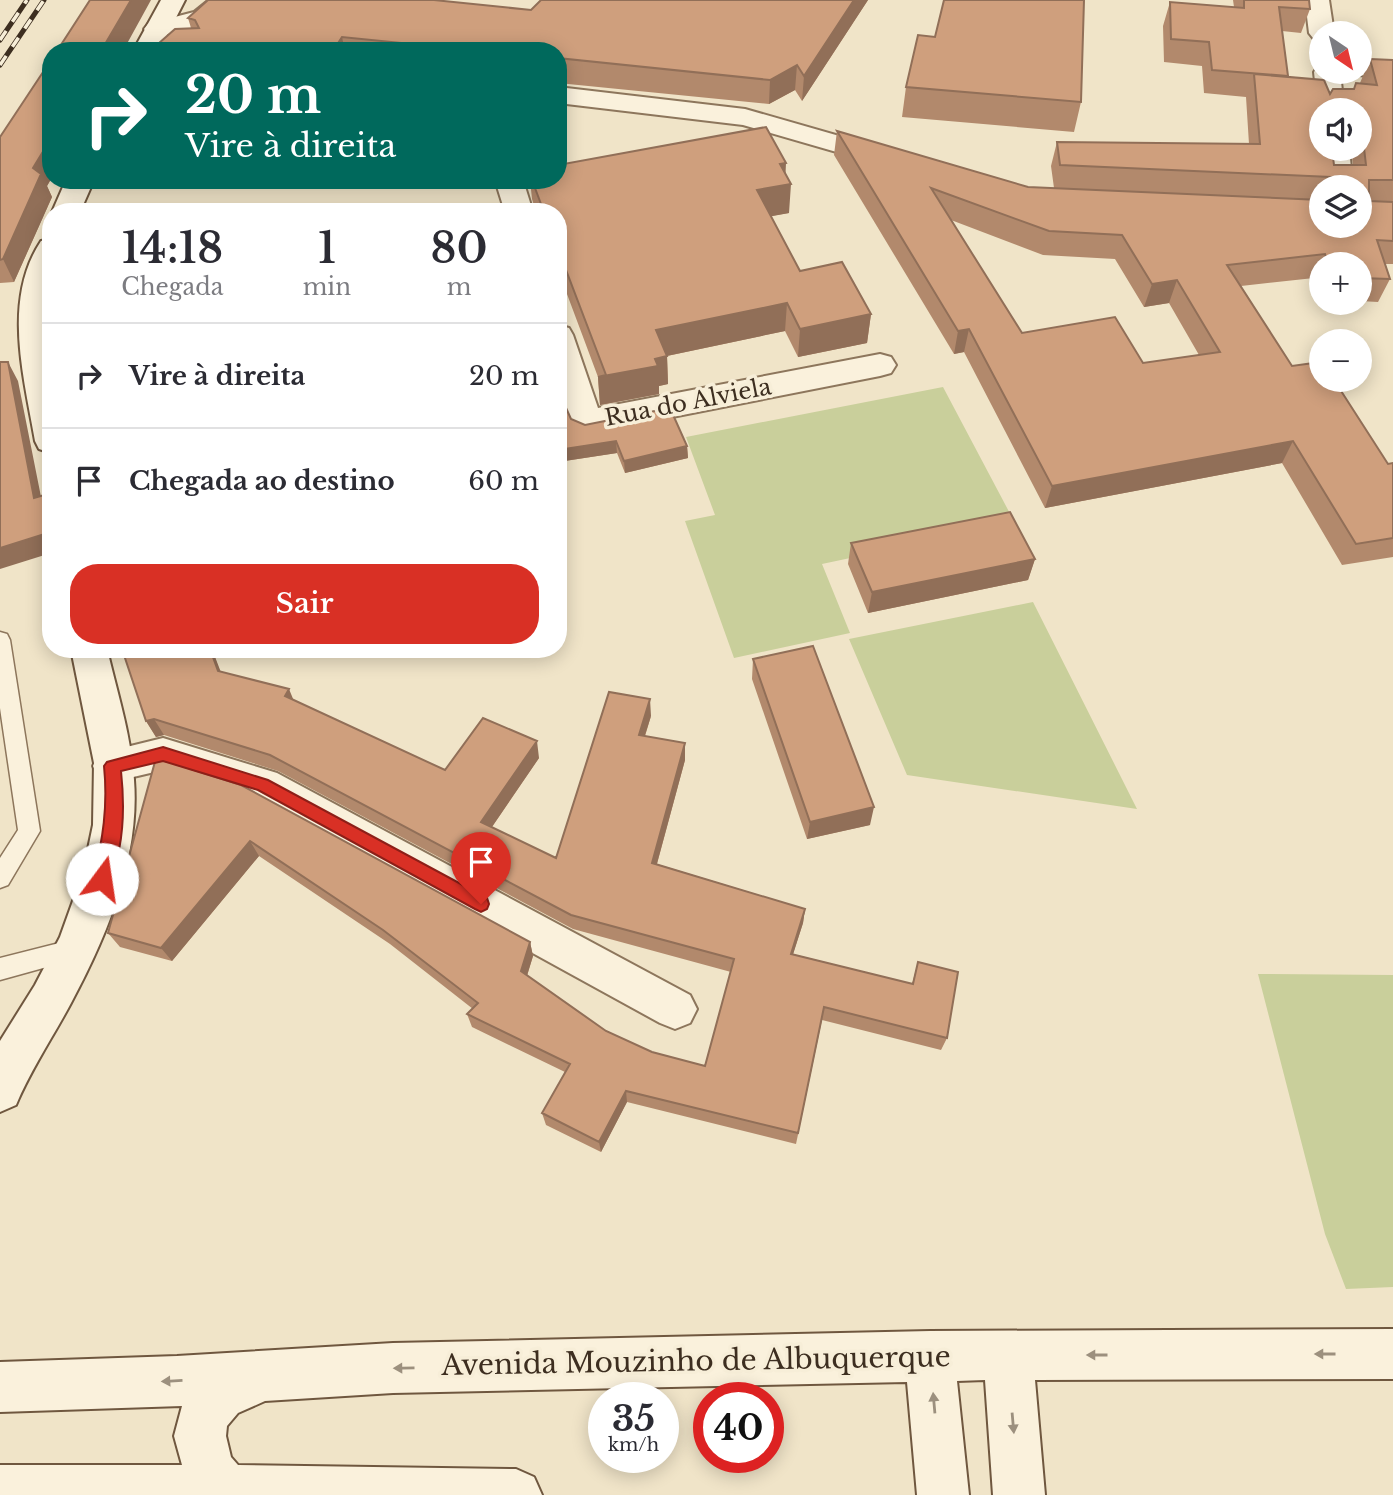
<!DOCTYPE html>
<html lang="pt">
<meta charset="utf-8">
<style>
:root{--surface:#fff;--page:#f7f7f7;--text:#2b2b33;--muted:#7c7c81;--line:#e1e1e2;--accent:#d93025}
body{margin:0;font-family:"Libre Baskerville",serif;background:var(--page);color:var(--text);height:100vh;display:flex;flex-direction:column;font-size:26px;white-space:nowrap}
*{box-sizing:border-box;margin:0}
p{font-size:23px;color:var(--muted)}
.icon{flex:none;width:38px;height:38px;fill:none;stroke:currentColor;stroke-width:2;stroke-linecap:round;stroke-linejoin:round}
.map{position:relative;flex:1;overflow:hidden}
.sheet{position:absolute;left:42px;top:203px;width:525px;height:455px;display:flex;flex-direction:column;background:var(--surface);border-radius:28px;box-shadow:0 4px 18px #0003}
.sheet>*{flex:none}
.hud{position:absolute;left:42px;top:42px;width:525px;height:147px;border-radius:28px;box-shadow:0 4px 18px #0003;background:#00695c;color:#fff;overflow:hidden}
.needle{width:46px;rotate:145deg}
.controls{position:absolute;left:1309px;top:21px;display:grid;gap:14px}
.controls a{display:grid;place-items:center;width:63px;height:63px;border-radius:50%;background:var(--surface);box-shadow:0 4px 18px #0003;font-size:35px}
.speed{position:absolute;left:588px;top:1382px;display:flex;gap:14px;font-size:35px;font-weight:700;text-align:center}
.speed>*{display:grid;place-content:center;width:91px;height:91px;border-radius:50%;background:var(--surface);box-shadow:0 4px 18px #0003;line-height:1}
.speed small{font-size:18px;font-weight:400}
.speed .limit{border:10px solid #d22;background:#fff;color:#111}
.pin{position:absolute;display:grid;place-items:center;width:60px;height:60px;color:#fff;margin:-72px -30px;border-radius:50% 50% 50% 0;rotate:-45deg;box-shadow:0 0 7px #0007}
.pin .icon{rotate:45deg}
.me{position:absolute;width:77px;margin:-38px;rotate:14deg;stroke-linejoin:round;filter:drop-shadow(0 0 5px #0008)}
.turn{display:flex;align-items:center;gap:24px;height:147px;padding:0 28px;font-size:32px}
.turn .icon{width:91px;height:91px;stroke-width:2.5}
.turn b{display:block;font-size:49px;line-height:60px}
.eta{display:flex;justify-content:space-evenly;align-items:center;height:119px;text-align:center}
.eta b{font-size:42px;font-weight:600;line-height:49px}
.primary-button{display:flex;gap:14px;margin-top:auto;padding:14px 28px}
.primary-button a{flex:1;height:80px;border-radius:28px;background:var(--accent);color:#fff;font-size:28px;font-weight:600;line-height:80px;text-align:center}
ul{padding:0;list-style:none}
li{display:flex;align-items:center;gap:21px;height:105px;padding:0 28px;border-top:2px solid var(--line)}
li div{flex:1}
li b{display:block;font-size:26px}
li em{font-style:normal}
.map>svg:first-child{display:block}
.green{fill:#c9cf9b}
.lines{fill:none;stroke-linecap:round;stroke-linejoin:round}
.lane-casing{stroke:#8d765c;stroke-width:3}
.street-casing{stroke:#8d765c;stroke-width:4}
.secondary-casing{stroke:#6f573f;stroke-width:4}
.lane{fill:#faf1dc;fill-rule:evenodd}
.street{fill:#faf1dc;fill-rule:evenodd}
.secondary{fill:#faf1dc;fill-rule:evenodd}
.rail-casing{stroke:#3d2e20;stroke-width:5}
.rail{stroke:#f7eed8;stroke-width:3.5;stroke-dasharray:11;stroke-linecap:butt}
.wall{fill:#b2896c;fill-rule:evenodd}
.shaded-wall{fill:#916f58}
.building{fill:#cf9f7d;stroke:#916f58;stroke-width:2;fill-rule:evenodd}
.oneway{fill:#9c907e}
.route{fill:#d93025;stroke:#8d1f18;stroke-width:2}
.labels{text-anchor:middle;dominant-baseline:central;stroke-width:7;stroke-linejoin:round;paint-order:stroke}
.street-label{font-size:23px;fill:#3d2e20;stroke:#f7eed8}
.near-street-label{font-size:28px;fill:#3d2e20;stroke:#f7eed8}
</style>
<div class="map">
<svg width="1393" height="1495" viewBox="0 0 1393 1495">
<rect width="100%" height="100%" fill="#f0e4c8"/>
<path class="green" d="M943 387 1015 523 822 564 850 633 734 658 685 521 715 515 686 437Z
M1033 602 1137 809 907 775 849 639Z
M1258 974 1393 975V1287L1346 1289 1325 1234Z"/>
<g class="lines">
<g class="lane-casing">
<path id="lane" d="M0 632 7 634 10 640 40 831 8 885 0 888V858L18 830 0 708Z
M75 939 83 943 87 950 83 957 0 980V958Z"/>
</g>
<g class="street-casing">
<path id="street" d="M209 0H236L212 22 157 37 148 34 144 29 148 24 194 12Z
M1305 0H1329L1334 33H1321V40L1313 38 1309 33Z
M1360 60 1393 63V79L1351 74 1350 72H1360Z
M1318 66H1321V72H1340L1344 110H1321V115L1318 110 1314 72Z
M558 87 745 109 895 152 899 158 895 164 885 166 743 125 558 103Z
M1321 149H1349L1353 187H1325Z
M495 180H523L533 212H505Z
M558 325 569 328 573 335 598 408 880 354 891 357 896 365 891 373 880 376 586 434 575 430C555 397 558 361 558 325Z
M163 738 277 773 690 995 697 1009 690 1023 675 1029 660 1023 251 798 163 770 112 782 98 778 93 766 98 754Z"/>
</g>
<g class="secondary-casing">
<path id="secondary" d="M161 0H185L159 51H133Z
M66 180H94L80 212H52Z
M51 239V453L39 449 35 441C24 377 2 300 41 241Z
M71 649H107C117 692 131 735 134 780 140 857 107 936 71 1003 53 1037 31 1069 16 1105L0 1112V1041L35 985 60 937 83 873 93 825 94 763Z
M1393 1329V1379L1035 1380 1045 1495H993L985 1380 957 1381 969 1495H917L907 1382 393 1393 265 1401 238 1413 227 1426 226 1436 231 1457 238 1465 516 1469 534 1477 542 1495H0V1465H182L174 1436 182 1406 0 1412V1362L177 1356 393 1343 930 1331Z"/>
</g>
<use href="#lane" class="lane"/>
<use href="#street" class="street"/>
<use href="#secondary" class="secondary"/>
<g class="rail-casing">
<path id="rail" d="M0 40 27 0
M0 65 44 0"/>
</g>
<use href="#rail" class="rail"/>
</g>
<path class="wall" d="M868 0 802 101 795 90 769 104 558 83V51H150L191 28 188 18 449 2 531 10Z
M1233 0H1309L1310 9 1301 33 1282 31 1288 77 1330 94 1354 89 1360 83 1370 59 1393 60V264H1385L1390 279 1378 302 1360 301V264H1321V300L1314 278 1241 286 1292 366 1388 464 1393 463V557L1342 565 1282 463 1045 508 964 352 954 354 834 155 837 131 1028 187 1054 188 1051 166 1057 142 1249 144 1246 97 1204 93 1202 66 1164 62 1163 26 1170 2 1234 7ZM1321 110H1360V149H1351L1353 165H1334ZM1321 187H1360L1321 226ZM951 220 1043 255 1115 259 1144 307 1169 303 1199 355 1143 363 1022 333Z
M935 37 1081 102 1074 132 902 117 906 87Z
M51 60V179L47 186 52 197 14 282 0 283V137Z
M785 174 789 213 771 216 800 271 871 314 867 343 798 357 785 331 667 356 668 384 659 386V394L600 405 598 377 558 270V212H536L532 199 530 180Z
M558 400 571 419 585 425 687 446 688 458 625 473 617 453 558 462Z
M851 543 1035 559 1028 580 868 613 848 564Z
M122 649H212L220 672 294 701 445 770 539 758 492 827 556 858 651 716 645 736 685 760 657 864 805 909 803 923 793 954 912 984 918 962 947 1038 941 1050 822 1020 796 1144 627 1102 601 1152 546 1125 542 1113 565 1072 472 1027 467 1014 473 1009 390 944 259 856 172 961 120 947 108 933 156 758 530 942 533 956 527 976 606 1031 652 1052 705 1066 731 972 573 929 278 771 164 735 156 737 146 721Z
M753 659 870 825 807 839 752 679Z"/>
<path class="shaded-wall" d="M131 0H151L123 51H101Z
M854 0H868L802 101 804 76Z
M342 37 345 51H333Z
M797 65 795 90 769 104 770 80Z
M47 145 51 154V179L47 186 52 197 14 282 3 259 33 168Z
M786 163 785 185 791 184 789 213 756 219 757 190 780 164Z
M1177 280 1169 303 1144 307 1152 284Z
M787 303 785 331 657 358 656 330Z
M871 314 867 343 798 357 800 329Z
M969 329 964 352 954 354 958 331Z
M667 356 668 384 659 386V394L600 405 598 377 655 366V359Z
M8 362 18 381 45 517 34 498Z
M616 441 617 453 558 462V450Z
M1293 441 1282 463 1045 508 1052 486Z
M687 446 688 458 625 473 624 461Z
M51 532V553L0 569V548Z
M1035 559 1028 580 868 613 872 592Z
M210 649H212L227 688 218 671Z
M289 689 296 706 285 696Z
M650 699 651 716 640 751 639 735Z
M154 719 164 735 156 737 146 721Z
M537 741 539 758 485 837 481 822Z
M685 743V760L653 878 652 863Z
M874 807 870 825 807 839 810 822Z
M250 841 259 856 172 961 161 948Z
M805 909 803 923 789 967 791 954Z
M530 942 533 956 524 985 521 971Z
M626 1091 627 1102 601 1152 599 1142Z"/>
<path class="building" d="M90 0H131L101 51H57Z
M208 0H434L531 10 541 0H854L804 76 797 65 770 80 558 58V51H481L342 37 333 51H150L175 29 199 28 195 20 188 18Z
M944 0H1084L1081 102 906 87 918 35 935 37Z
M1244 0H1309L1310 9 1279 7 1288 76 1212 70 1209 42 1171 39 1170 2 1244 8Z
M1370 59 1393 60V180H1369V201L1393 202V241L1377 240 1390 279 1360 278V264H1328L1325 254 1227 265 1292 366 1321 362V380H1334L1388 464 1393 463V538L1356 544 1293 441 1052 486 969 329 958 331 837 131 1028 187 1321 200V226H1360V187H1334V179L1331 177 1060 165 1057 142 1260 144 1254 74 1324 80 1330 94 1333 89H1354L1356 83 1377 85ZM1321 110H1360V123H1361L1366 165H1334L1332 149H1321ZM931 188 1049 231 1122 235 1152 284 1177 280 1220 352 1143 363 1115 317 1022 333Z
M51 60V138L46 143 47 145 33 168 41 174 3 259 0 260V137Z
M766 127 786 163 780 164 791 184 757 190 800 271 842 262 871 314 800 329 787 303 656 330 667 356 655 359 658 366 598 377 606 375 558 249V212H544L532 180H558V165Z
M0 362H8L34 498 51 493V532L0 548Z
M562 399 571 419 585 425 670 408 687 446 624 461 616 441 558 450V400Z
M1010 512 1035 559 872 592 851 543Z
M813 646 874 807 810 822 753 659Z
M122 649H210L218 671 289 689 285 696 445 770 483 718 537 741 481 822 556 858 609 692 650 699 639 735 685 743 652 863 805 909 791 954 913 984 918 962 958 972 947 1038 824 1007 798 1133 626 1091 599 1142 542 1113 570 1064 467 1014 478 1003 383 930 250 841 161 948 108 933 156 758 241 785 530 942 521 971 606 1031 652 1052 705 1066 734 959 571 915 270 755 154 719 146 721Z"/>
<defs><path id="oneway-solid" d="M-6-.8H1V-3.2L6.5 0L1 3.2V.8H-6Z" transform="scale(1.75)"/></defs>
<g class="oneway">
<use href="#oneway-solid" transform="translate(1325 1354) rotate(180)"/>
<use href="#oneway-solid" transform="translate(1097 1355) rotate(180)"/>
<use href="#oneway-solid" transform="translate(404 1368) rotate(179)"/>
<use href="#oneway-solid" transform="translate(172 1381) rotate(177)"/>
<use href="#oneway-solid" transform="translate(934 1403) rotate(-95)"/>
<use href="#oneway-solid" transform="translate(1013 1423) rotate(85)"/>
</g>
<path class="route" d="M163 747 268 780 487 898 489 904 487 909 481 912 475 909 258 790 163 761 121 771C125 808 124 850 108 884L102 887 96 884 93 879C103 840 108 806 104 766L107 762Z"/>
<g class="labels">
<g class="street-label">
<text transform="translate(688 402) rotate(-11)">Rua do Alviela</text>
</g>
<g class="near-street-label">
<text transform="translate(696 1361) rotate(-1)">Avenida Mouzinho de Albuquerque</text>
</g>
</g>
</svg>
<div class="controls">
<a><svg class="needle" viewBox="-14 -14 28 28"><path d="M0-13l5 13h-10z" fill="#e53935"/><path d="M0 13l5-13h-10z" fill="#7c7c81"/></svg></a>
<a><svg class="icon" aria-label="sound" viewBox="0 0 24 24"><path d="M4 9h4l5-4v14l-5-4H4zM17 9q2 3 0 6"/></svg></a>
<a><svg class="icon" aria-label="layers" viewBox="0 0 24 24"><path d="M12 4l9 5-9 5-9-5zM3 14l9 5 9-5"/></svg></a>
<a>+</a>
<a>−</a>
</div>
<div class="speed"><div>35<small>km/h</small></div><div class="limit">40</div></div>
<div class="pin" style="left:481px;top:904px;background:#d93025"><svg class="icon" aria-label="arrive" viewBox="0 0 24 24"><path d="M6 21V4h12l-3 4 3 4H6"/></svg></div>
<svg class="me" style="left:102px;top:879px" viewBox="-20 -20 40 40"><circle r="19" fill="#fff"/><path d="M0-13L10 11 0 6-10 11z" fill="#d93025"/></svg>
<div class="hud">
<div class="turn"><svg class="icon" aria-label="right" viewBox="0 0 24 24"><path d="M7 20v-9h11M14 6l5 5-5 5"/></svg><div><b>20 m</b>Vire à direita</div></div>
</div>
<section class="sheet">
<div class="eta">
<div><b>14:18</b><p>Chegada</p></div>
<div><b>1</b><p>min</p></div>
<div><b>80</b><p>m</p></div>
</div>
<ul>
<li><svg class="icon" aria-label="right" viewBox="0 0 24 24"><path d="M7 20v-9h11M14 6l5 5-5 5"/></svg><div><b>Vire à direita</b></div><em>20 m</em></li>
<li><svg class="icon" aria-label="arrive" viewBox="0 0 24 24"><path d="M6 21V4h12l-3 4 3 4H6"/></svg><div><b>Chegada ao destino</b></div><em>60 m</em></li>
</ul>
<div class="primary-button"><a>Sair</a></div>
</section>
</div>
